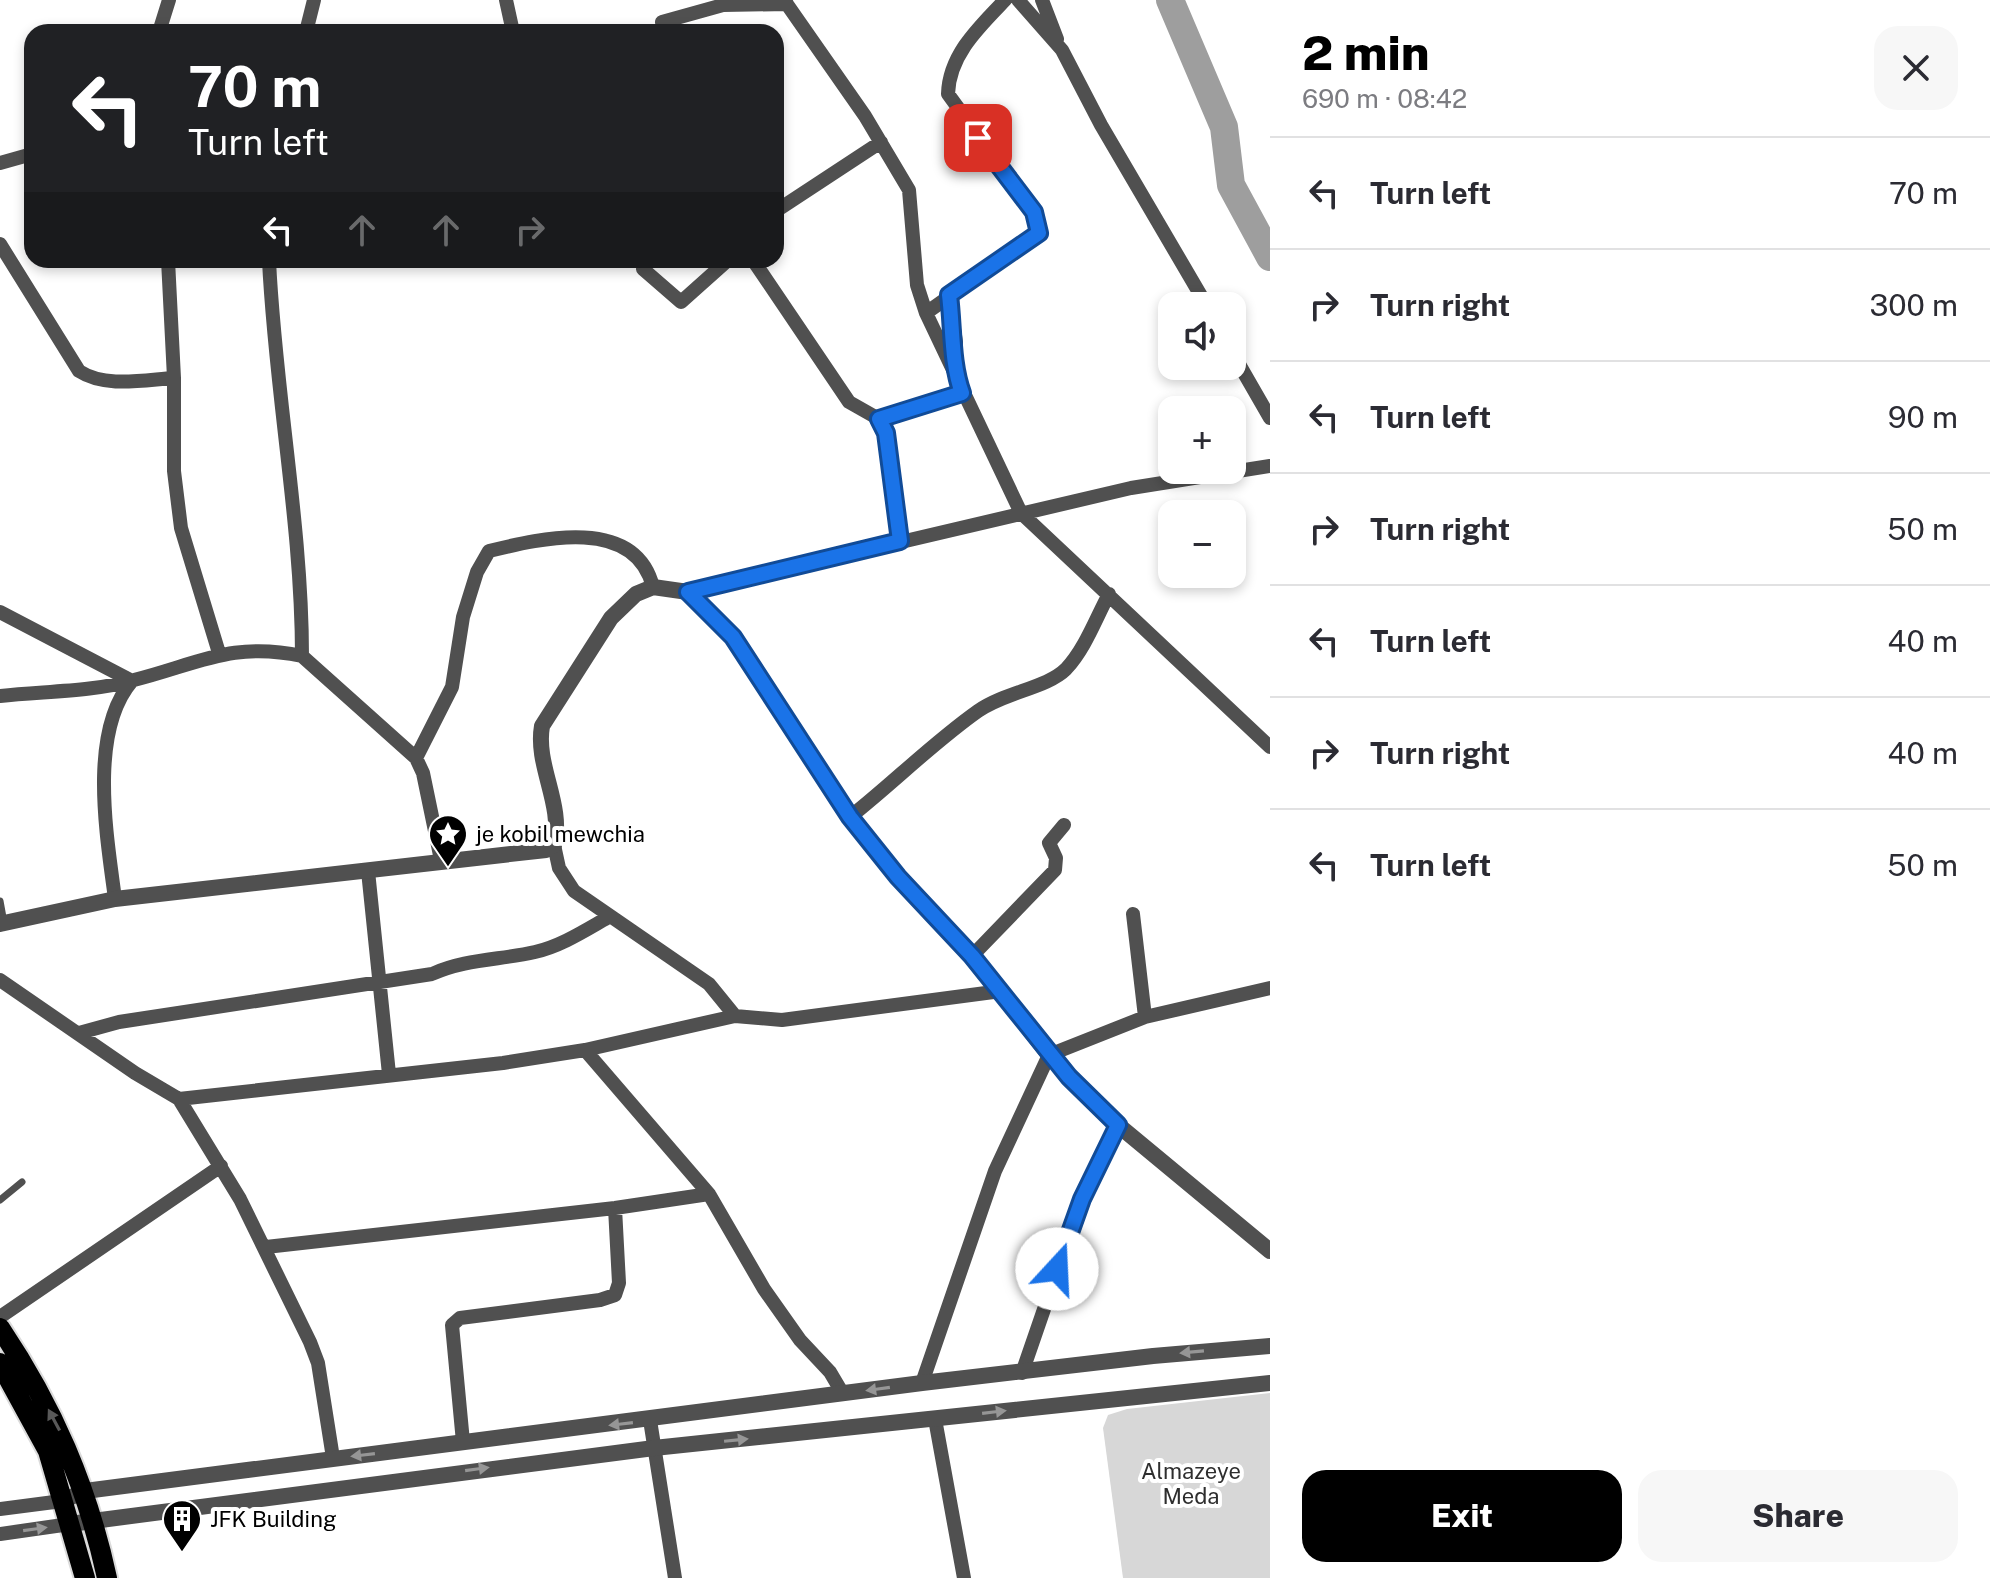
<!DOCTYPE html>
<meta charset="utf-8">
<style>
:root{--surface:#fff;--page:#f7f7f7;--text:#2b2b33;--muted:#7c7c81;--line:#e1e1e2;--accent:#000}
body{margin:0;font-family:"Public Sans",sans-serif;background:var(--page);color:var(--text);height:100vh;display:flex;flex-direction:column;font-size:30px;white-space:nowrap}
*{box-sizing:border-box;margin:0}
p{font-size:26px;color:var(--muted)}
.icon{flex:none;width:44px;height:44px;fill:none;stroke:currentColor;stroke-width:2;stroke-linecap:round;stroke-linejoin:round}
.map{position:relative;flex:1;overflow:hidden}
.details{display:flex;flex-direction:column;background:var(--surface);width:720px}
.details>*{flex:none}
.guide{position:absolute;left:24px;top:24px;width:760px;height:244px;border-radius:24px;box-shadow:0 4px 12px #0003;background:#202124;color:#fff;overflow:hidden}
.buttons{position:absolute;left:1158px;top:292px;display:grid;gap:16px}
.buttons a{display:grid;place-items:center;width:88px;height:88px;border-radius:16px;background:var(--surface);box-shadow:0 4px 12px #0003;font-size:40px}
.pin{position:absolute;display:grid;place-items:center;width:68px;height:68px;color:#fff;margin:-34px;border-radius:16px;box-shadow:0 4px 12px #0006}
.me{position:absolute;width:88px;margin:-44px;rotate:20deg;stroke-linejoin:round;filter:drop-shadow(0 0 6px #0008)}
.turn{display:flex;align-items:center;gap:28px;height:168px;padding:0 32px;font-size:36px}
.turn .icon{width:104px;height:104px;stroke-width:2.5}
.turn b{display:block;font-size:56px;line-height:68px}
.lanes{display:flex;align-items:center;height:76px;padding:0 32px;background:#0003;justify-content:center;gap:40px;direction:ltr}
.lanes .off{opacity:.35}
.round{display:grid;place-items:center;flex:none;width:84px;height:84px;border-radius:24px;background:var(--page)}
.headline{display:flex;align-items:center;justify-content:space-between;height:136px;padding:0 32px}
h1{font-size:48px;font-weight:800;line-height:60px;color:var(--accent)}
.action{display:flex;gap:16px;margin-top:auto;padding:16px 32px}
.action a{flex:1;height:92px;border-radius:24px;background:var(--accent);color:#fff;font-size:32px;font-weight:800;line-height:92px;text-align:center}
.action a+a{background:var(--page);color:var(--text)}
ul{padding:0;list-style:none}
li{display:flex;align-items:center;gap:24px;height:112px;padding:0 32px;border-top:2px solid var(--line)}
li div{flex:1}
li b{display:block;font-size:30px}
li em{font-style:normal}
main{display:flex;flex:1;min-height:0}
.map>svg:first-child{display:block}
.green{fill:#d7d7d7}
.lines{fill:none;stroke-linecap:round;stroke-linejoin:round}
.river{stroke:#9e9e9e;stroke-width:28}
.primary-casing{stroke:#dbdbdb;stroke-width:24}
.service{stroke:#505050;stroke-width:7}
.minor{stroke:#505050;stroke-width:14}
.tertiary{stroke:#505050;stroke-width:16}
.primary{stroke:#000;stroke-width:20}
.oneway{fill:#969696}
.oneway2{fill:#595959}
.route-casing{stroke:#114b97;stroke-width:20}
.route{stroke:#1a73e8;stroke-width:14}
.labels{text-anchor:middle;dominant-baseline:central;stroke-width:8;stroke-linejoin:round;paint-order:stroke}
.poi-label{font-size:22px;fill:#000;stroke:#fff;text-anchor:start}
.park-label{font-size:22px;fill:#2e2e2e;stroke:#fff}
</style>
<main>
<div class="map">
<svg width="1270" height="1578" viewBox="0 0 1270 1578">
<rect width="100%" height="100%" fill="#fff"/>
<path class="green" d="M1270 1393V1578H1123L1103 1428 1108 1415 1127 1409Z"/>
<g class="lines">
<path class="river" d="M1170 0 1224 127 1231 185 1270 257"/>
<g class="primary-casing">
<path id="primary" d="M0 1328C53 1407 87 1486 107 1578
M0 1363 48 1451 85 1578"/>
</g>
<path class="service" d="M0 901 4 923
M0 1200 22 1182"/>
<path class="minor" d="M506 0 513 32
M784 0 865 116 909 190 917 285 926 313 1021 513 1270 747
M1018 0 1062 50 1101 125 1207 306
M1042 0 1057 39
M662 22 723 5 787 4
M159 32 169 0
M306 32 314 0
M0 163 32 154
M776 211 881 142
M0 244 79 371C105 388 143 380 174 378
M168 260 174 378V471L181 528 219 653
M269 260C275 392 302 525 302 656
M753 260 849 402 879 419 886 433 900 541
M643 269 681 302 728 260
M949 295 956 342 955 370
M926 313 1039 233 1034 212 948 94C949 55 979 27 1005 0
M1232 352 1270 418
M879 419 962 393
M688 592 1131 488 1270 466
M0 612 132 681C88 732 107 837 115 899
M0 696C44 691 92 692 134 680 198 664 232 641 302 656L416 758 423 773 441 860
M416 758 452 687 463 617 477 572 489 551C542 538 635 516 653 587
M850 817C893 783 934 742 978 711 1005 692 1047 688 1066 669 1085 649 1096 618 1109 594
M554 845 559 868 574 891 709 984 735 1016
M368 871 389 1074
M1133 914 1145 1017
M972 956 1055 870 1056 858 1049 843 1064 825
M0 980 135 1073 179 1099 240 1199 310 1342 318 1363 333 1458
M79 1033 119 1022 432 974C465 959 500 960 535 952 561 946 584 931 607 918
M585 1050 709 1194 764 1289 800 1340 830 1372 843 1394
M179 1099 503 1063 585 1050 735 1016 782 1020 1001 991
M266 1247 615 1208 709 1194
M0 1317 221 1166
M1022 1373 1082 1199 1118 1125
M922 1383 995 1171 1049 1055 1145 1017 1270 988
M935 1419 964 1578
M650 1420 675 1578
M463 1442 452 1325 460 1318 600 1300 615 1295 619 1283 615 1208
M0 1509 62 1501
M0 1534 70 1524"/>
<path class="tertiary" d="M0 924 115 899 546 850 554 845C564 804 535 766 542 726L611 618 636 594 653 587 688 592 733 637 850 817 898 877 972 956 1049 1055 1118 1125 1270 1251
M62 1501 85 1491 922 1383 1153 1356 1270 1346
M70 1524 654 1448 1270 1383"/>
<use href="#primary" class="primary"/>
</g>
<defs><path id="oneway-solid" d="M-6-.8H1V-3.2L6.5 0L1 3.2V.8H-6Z" transform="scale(2)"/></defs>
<g class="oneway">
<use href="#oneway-solid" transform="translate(1192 1352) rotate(175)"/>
<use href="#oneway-solid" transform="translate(878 1389) rotate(172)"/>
<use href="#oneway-solid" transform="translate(994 1412) rotate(-7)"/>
<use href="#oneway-solid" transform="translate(621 1424) rotate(173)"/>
<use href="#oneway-solid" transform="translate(736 1440) rotate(-6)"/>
<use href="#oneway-solid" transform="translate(363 1455) rotate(173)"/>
<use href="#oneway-solid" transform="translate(477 1469) rotate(-8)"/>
<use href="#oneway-solid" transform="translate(35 1529) rotate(-8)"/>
</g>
<use class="oneway2" href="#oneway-solid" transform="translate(54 1420) rotate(-118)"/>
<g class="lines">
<g class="route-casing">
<path id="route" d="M978 138 1034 212 1039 233 949 295C953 327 951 363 962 393L879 419 886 433 900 541 688 592 733 637 850 817 898 877 972 956 1069 1077 1118 1125 1082 1199 1057 1269"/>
</g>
<use href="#route" class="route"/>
</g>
<defs>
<g id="sight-pin" transform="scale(2)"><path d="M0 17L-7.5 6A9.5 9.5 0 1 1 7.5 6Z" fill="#000" stroke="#fff"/><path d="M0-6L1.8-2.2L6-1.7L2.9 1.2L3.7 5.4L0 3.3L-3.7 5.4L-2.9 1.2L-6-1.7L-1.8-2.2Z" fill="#fff"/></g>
<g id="building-pin" transform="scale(2)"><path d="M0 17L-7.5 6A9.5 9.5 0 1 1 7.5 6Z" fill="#000" stroke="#fff"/><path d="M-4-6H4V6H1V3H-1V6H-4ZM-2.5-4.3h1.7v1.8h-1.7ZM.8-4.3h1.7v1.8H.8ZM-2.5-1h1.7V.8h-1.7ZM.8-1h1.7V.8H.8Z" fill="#fff"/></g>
</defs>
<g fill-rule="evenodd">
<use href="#sight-pin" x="448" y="834"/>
<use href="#building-pin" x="182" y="1519"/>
</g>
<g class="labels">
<g class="poi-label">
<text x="476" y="834">je kobil mewchia</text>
<text x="210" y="1519">JFK Building</text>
</g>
<g class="park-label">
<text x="1191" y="1471">Almazeye<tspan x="1191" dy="25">Meda</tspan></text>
</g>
</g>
</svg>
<div class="buttons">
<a><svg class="icon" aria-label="sound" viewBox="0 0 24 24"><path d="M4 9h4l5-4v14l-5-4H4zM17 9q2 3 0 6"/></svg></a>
<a>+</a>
<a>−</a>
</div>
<div class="pin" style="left:978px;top:138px;background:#d93025"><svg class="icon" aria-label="arrive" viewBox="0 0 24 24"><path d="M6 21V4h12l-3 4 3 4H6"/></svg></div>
<svg class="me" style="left:1057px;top:1269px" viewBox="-20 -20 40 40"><circle r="19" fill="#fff"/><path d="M0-13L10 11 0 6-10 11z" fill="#1a73e8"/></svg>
<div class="guide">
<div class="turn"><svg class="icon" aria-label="left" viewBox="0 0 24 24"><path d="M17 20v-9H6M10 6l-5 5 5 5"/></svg><div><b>70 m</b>Turn left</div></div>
<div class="lanes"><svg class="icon" aria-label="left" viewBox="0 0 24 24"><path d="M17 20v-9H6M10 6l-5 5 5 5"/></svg><svg class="icon off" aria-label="ahead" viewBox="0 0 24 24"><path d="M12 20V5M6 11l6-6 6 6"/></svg><svg class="icon off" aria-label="ahead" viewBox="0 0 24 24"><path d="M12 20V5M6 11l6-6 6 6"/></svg><svg class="icon off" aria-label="right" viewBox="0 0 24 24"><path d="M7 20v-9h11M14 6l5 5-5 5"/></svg></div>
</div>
</div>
<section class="details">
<div class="headline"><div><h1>2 min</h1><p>690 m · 08:42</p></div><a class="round"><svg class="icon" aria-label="close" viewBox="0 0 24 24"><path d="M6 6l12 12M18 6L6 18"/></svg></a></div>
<ul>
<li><svg class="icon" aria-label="left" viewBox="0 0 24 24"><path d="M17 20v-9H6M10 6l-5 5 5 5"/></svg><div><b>Turn left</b></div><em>70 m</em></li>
<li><svg class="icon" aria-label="right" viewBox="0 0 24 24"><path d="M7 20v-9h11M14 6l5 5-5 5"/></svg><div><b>Turn right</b></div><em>300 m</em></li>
<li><svg class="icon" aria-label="left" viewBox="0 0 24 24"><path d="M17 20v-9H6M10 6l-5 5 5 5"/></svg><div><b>Turn left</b></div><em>90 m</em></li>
<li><svg class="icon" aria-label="right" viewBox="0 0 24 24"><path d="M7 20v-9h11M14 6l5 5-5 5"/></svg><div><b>Turn right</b></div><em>50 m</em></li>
<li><svg class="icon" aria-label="left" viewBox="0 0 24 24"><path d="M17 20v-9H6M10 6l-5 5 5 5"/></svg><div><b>Turn left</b></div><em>40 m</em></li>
<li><svg class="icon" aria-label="right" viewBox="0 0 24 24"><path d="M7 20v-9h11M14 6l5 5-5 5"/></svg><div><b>Turn right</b></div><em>40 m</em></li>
<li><svg class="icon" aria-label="left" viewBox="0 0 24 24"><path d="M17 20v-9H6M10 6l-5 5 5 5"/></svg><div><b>Turn left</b></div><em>50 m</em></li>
</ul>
<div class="action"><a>Exit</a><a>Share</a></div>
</section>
</main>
